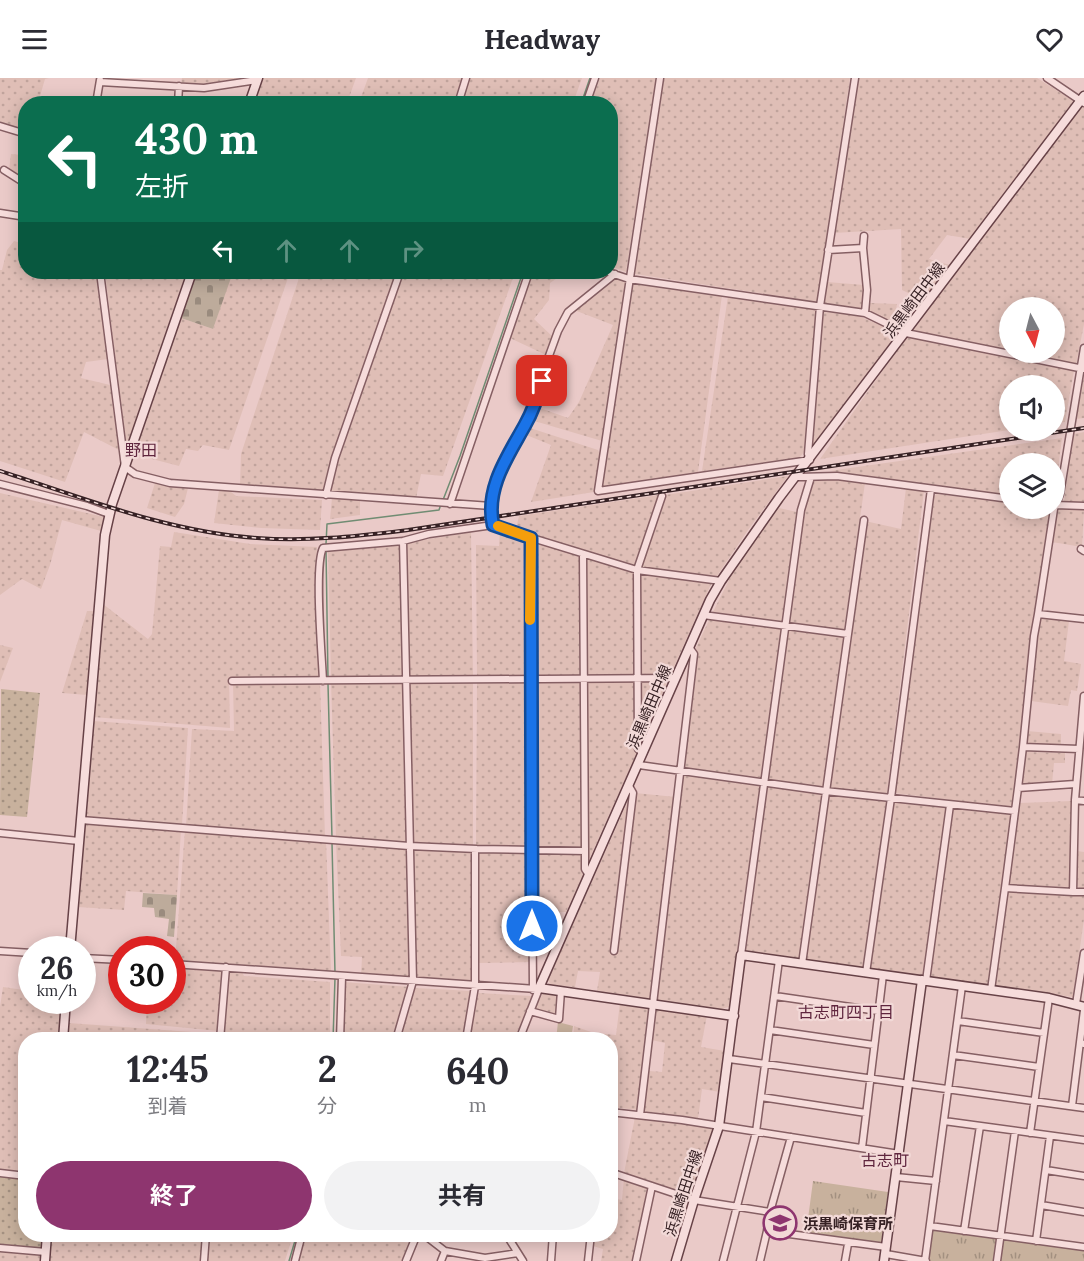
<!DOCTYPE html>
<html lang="ja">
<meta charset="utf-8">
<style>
:root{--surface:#fff;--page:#f2f2f3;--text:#2b2b33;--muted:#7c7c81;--accent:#8e356f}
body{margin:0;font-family:Lora,"Noto Sans JP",serif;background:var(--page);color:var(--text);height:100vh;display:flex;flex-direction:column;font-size:22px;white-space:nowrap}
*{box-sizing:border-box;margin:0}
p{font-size:20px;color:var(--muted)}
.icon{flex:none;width:33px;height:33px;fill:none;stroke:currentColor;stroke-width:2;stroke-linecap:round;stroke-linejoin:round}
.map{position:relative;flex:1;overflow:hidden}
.panel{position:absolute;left:18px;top:954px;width:600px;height:210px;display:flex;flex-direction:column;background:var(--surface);border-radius:24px;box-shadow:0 3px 15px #0003}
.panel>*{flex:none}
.guide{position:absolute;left:18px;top:18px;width:600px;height:183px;border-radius:24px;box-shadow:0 3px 15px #0003;background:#0b6e4f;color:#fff;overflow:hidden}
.needle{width:39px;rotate:173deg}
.fabs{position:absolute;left:999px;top:219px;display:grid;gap:12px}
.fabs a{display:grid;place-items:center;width:66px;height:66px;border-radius:50%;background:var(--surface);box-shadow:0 3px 15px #0003;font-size:30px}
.speed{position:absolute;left:18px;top:858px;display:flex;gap:12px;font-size:30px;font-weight:700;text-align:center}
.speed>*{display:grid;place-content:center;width:78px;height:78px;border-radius:50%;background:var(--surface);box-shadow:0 3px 15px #0003;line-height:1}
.speed small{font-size:15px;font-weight:400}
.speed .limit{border:9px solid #d22;background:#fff;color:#111}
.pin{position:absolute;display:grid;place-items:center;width:51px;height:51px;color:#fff;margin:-26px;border-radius:12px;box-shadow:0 3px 9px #0006}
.me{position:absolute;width:66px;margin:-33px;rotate:0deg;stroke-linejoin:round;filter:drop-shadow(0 0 4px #0008)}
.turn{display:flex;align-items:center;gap:21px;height:126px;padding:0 18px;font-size:27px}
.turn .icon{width:78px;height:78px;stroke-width:2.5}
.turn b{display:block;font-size:42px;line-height:51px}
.lanes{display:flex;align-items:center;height:57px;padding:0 18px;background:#0003;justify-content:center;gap:30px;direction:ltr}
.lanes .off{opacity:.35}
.eta{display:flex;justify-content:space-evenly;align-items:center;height:102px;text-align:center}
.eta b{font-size:36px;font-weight:700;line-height:42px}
.action{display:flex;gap:12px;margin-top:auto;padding:12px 18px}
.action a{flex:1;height:69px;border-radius:36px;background:var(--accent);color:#fff;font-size:24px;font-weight:700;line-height:69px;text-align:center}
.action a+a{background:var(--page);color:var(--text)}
header{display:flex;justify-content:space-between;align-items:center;height:78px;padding:0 18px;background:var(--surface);font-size:27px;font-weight:700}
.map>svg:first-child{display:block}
.farmland{fill:url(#farmland-dots)}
.grass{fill:url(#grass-dots)}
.cemetery{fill:url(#cemetery-stones)}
.park{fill:url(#park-tufts)}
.pitch{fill:#c8b19d}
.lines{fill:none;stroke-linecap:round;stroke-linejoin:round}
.stream{stroke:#708c73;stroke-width:1.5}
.street-casing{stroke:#855f63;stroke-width:9}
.secondary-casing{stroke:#674247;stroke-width:11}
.street{stroke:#f6dcdb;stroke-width:6}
.secondary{stroke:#f6dcdb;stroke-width:8}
.rail-casing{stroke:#362124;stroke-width:4}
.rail{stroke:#f2d9d7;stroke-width:1.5;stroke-dasharray:4.5;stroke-linecap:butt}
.route-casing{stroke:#114b97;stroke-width:15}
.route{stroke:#1a73e8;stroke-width:10}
.slow{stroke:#f59e0b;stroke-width:10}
.labels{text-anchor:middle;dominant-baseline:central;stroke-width:4.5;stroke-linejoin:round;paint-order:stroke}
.street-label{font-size:15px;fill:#362124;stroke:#f2d9d7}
.poi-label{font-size:15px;font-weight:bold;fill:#362124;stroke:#f2d9d7;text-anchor:start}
.neighbourhood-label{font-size:16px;fill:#5f253e;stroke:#f2d9d7}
</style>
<header><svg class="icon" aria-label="menu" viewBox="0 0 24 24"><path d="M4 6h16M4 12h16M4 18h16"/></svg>Headway<svg class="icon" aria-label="heart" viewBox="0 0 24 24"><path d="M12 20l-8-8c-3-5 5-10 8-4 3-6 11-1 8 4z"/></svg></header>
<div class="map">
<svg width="1084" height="1183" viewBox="0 0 1084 1183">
<defs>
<pattern id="farmland-dots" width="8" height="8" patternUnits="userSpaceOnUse" patternTransform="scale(1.5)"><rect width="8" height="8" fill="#dfbeb6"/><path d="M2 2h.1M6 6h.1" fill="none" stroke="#c0a39c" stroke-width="1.8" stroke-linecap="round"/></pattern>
<pattern id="grass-dots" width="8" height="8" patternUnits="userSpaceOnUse" patternTransform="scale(1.5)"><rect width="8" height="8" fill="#c8b19d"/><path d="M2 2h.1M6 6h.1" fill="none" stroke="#a39080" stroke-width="1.8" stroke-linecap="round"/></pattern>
<pattern id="cemetery-stones" width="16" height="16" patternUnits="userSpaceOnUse" patternTransform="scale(1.5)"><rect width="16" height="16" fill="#bdab9b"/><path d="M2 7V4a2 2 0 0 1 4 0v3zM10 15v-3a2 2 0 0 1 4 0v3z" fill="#9a8b7e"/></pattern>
<pattern id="park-tufts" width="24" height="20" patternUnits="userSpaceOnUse" patternTransform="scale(1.5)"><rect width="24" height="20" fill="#c8b19d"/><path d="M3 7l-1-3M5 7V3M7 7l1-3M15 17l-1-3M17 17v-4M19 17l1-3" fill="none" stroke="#a39080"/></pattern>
</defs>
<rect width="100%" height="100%" fill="#eacac8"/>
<path class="farmland" d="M0 0H49L45 1 38 25 26 26 25 52 0 45Z
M182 0H241L203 6 181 5Z
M263 0H356L347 25H254Z
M368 0H462L453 25H359Z
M470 0H582L573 25 461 26Z
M600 0H656L626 194 611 188 610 26 591 25Z
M664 0H850L817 224 635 196Z
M858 0H1037L1072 22 1073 24 971 161 947 157 929 181 950 187 925 223 902 212 901 151 834 155Z
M1084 29V246L1076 287 1017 275 1054 274V230H1010L1009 273 911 254 1062 53 1080 30Z
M25 59V105L9 92 11 76 22 77Z
M14 163 25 166 26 194H98L108 281 86 284 81 300 110 307 119 372 84 354 65 404 0 383V192H2L7 172Z
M105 194H186L126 373Z
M232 194H290L229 372 203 367 198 373 186 371 179 388 133 376 181 240 213 251Z
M301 194H396L323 412 240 407 241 376Z
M403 194H515L443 398 421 396 416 420 331 413 330 412 338 384Z
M533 194H566L550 205 549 222 534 241 552 258 546 277 510 260Z
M615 200 626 203 602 363 531 342 537 329 568 340 579 324 613 247 574 232Z
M633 204 722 217 698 394 605 409 602 407Z
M827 204 864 207 862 231 824 225Z
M728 218 816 231 804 374 799 380 702 393Z
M870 225 897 226 896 232 912 239 905 248H899L869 233Z
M823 234 856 237 887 250 883 257 892 262 812 373Z
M908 257 1074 292 1065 344 1055 345 1054 308H1010L1009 352 820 381Z
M1084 298V340L1076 341Z
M527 349 598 372 600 376 594 414 531 424 551 367 524 356Z
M1084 354V425L1064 424 1073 356Z
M1062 360 1055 415 1054 386H1010L1009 417 829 393Z
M788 398 748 452 717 498 641 490 665 417Z
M836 401 865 405 844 552 789 545 804 433 812 402Z
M155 405 188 410 184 426 175 439 147 430Z
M906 410 924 412 887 716 829 710 865 443 901 451Z
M219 412 230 413 236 418 322 422 320 452 261 450 214 445Z
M0 415 104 439 101 453 62 442 50 487 41 511 22 501 0 517Z
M937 416 1009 425 1010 430 1047 431 1050 433 1012 730 895 715 934 418Z
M659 417 635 489 516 451 519 438Z
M332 420 360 422V437L330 441Z
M779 430 797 434 783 545 712 536 734 492Z
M1060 431 1084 432 1082 469 1052 464 1058 433Z
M500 452 530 462 529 599 477 600 476 467 499 468Z
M174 454 250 466 317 469 316 502 320 600H229L230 650 93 639 103 526 148 561 152 556 160 468 171 469Z
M471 454 473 599H409L406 465Z
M533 462 581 478 582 599H533Z
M401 466 402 599H331L328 472Z
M586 480 636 495V599H586Z
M639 497 712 504 670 598 640 599Z
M87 533H94L87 617 62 615Z
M1039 539 1069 543 1064 583 1081 586 1077 613 1071 612 1068 628 1031 623Z
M710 540 782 549 761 700 684 690 698 577 696 570Z
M788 550 845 558 824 710 768 702Z
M0 567 13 570 0 604Z
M637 602V675L587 786 586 603Z
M640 602H668L640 667Z
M409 603H473V769L412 766Z
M477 603H529L530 770 476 769Z
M533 603H582L583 769H534Z
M331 604H403L407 764 336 760Z
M233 605H320L325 759 186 748 192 651 234 653Z
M93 643 188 650 182 747 85 740Z
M1027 653 1061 656V668L1027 667Z
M1025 674 1065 675V685H1054L1052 706H1021Z
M683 695 761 706 732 928 721 931 657 923Z
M766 706 823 714 800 882 743 874Z
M635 715 676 719 653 921 597 913 600 894 578 893 575 909 551 907 548 902 631 716Z
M827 715 887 721 864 890 806 882Z
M893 722 948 728 923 898 869 891Z
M1072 723 1070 809 1010 807 1009 805 1020 725Z
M952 728 1011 735 989 908 929 900Z
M85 745 181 752 177 817 126 813 124 832 78 829Z
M185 752 326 763 331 894 175 883Z
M336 764 406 769 410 897 408 901 361 897 362 879 341 878Z
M413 770 473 773 474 905 416 901Z
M478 773 530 774V884L478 885Z
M1077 773 1084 774V811H1080L1077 807Z
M534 774 583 775 584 795 566 834H534Z
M1008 813 1084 818V841L1073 919 995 908Z
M173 889 223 893 219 953 146 946 147 923 172 922Z
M228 894H242L244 898 330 904V961L224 962Z
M343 904 410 909 394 961 342 962Z
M3 909 31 913V909L32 922 61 923 58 961 26 962 25 1094 0 1092V929Z
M415 910 472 913 462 961 399 962Z
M478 915 532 918 515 960 487 954 485 961H469Z
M543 915 559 917 558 938 535 931Z
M620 925 652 929 638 1032 611 1029 610 962H573L574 948 594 955 616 957Z
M656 930 707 937 701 969 725 973 720 1014 702 1011 698 1041 643 1033 649 993 662 994 665 965 652 962Z
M69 945 219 956V962H67Z
M635 1039 714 1050 690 1117 624 1095Z
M624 1100 650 1110 633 1183H601L603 1171 593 1168 594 1157 610 1156 611 1120 622 1122Z
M51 1157H204L202 1183H49Z
M209 1157V1156L293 1157 285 1183H207Z
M305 1157H397L395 1163 411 1165 403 1183H297Z
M0 1172 41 1176V1183H0Z"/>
<path class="grass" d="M1 611 40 615 27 739 0 737Z
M0 1098 25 1100 26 1156 42 1157 41 1172 0 1168Z"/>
<path class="cemetery" d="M196 194H233L213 251 181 240Z
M143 815 177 817 174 859 167 858 169 841 155 839 154 830 142 829Z"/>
<path class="park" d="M813 1103 888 1114 881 1166 806 1156Z
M931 1150 1084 1172V1183H926Z"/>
<path class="pitch" d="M558 944 573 948 571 961 556 962Z"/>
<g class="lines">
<path class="stream" d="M581 26 590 0
M443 422 460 378 523 194
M326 466 327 446 439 432 441 426
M326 471 328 601
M328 606 332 760
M332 765 335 895
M333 962 335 900
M289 1183 297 1156"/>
<g class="street-casing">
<path id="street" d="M660 0 598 413 810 382 808 376 820 228 855 0
M1047 0 1084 25
M100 4 204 10 257 2
M96 26 100 2
M178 26 179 8
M458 26 466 0
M586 26 595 0
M0 48 26 56
M4 92 26 106
M0 135 26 139
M22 138 26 126
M863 170 864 158
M828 172 863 170 867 212 865 235
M100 194 125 389 135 396 170 405 491 428 497 401 538 320 546 286 558 253 568 234 615 196
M608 194 629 201 865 235 906 255 1084 291
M798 399 837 398 1010 421
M0 406 87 428 109 436
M326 417 335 380 400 194
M450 426 529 194
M1055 427 1084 428
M491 428 493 447 506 452 637 492 721 503
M531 460 530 510 533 912
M1081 471 1084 473
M583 476 585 773
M1038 536 1054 431 1060 416 1084 270
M703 537 848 556 864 442
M232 603 676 600
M323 603C322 578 314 488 323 470L403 463 429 456 493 447
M1084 618 1075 722 1084 723
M1023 669 1034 558 1038 536 1084 541
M643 675 638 671 637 492 662 418
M639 687 825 713 1015 733 1018 710 1075 706
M1018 710 1023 669 1079 671
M1075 722 1073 814H1084
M1015 733 1005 810 1073 814
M81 742 409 768 477 771 585 773V791L589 797
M0 755 79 763
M0 873 32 875
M614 873 633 715 629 708
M741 877 801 432 811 399
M82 880 122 882
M172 886 536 911
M802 886 848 556
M866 895 891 720 931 411
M926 903 950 727
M991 912 1005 810
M775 918 878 933
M1076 926 1084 875
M530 933 559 941 561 913
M958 943 1044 955
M770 952 874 967
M220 962 226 889
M340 962 342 899
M396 962 413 903 403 463
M466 962 475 908V771
M519 962 539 911
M1080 964 1084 932
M953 977 1039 989
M729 981 1084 1030
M761 1019 866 1035
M1072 1028 1080 964 1084 966
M610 1034 682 1042 899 1076
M640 1037 694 576 689 569
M944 1043 1084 1062
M1030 1055 1049 920
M791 1059 770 1134 767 1153 886 1169
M862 1070 883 897
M1046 1092 1084 1098
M610 1094 694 1122 770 1134
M0 1095 26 1098
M896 1099 936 1103
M1041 1127 1084 1134
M930 1148 1084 1169
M964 1153 980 1048
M423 1156 445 1173 485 1180 518 1175
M506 1156 523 1183
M1036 1163 1050 1058
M0 1170 46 1174
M886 1176 926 1183
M204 1183 206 1156
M295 1183 302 1156
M406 1183 417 1156
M441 1183 445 1173
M551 1183 553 1156
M588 1183 591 1156
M636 1183 652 1108
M723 1183 756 1054 779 882
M760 1183 767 1153
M845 1183 848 1166
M925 1183 962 908
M997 1183 1015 1053"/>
</g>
<g class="secondary-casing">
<path id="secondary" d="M249 26 258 0
M70 872 105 457 112 426 192 194
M734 938 539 910 710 522 721 503 779 420 1084 18
M63 962 66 922
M45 1183 47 1156
M676 1183 694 1122 719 1048 741 877 1049 920 1084 929
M884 1183 922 902"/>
</g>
<use href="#street" class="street"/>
<use href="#secondary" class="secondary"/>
<g class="rail-casing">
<path id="rail" d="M0 393C84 420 168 454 257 460 308 464 357 458 408 452L1084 350"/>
</g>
<use href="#rail" class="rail"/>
</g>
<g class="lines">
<g class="route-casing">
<path id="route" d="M532 848 531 460 493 447C485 410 508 378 525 347 533 333 538 318 542 303"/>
</g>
<use href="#route" class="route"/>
<path class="slow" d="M498 448 531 460 530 542"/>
</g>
<defs>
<g id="school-ring" transform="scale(1.725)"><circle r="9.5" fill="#f2d9d7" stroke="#8e356f" stroke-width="1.5"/><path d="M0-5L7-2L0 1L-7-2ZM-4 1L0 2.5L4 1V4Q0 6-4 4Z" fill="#8e356f"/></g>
</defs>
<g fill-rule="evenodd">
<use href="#school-ring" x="780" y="1145"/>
</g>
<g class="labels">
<g class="street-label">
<text transform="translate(914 222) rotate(-53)">浜黒崎田中線</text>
<text transform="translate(649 629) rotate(-67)">浜黒崎田中線</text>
<text transform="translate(683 1115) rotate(-72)">浜黒崎田中線</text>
</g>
<g class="poi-label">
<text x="803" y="1145">浜黒崎保育所</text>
</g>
<g class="neighbourhood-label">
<text x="141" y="372">野田</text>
<text x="846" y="934">古志町四丁目</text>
<text x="885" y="1082">古志町</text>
</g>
</g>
</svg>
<div class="fabs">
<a><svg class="needle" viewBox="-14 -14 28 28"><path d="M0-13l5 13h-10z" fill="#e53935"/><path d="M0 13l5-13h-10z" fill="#7c7c81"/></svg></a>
<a><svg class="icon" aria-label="sound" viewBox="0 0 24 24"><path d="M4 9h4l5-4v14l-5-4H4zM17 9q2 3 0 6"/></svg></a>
<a><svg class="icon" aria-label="layers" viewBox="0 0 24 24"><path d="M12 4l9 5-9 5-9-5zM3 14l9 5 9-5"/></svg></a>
</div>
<div class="speed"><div>26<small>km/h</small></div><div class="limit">30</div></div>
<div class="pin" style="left:542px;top:303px;background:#d93025"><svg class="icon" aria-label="arrive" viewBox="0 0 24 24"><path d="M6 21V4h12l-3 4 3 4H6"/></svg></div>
<svg class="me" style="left:532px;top:848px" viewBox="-20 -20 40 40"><circle r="17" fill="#1a73e8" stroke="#fff" stroke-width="3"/><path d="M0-11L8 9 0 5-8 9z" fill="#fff"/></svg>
<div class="guide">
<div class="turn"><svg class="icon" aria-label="left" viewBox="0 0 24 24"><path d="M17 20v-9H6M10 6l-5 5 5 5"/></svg><div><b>430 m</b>左折</div></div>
<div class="lanes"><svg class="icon" aria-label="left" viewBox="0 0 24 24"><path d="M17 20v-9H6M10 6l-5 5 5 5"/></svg><svg class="icon off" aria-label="ahead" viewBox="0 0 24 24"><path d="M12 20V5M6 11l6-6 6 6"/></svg><svg class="icon off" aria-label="ahead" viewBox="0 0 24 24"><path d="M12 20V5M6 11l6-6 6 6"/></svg><svg class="icon off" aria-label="right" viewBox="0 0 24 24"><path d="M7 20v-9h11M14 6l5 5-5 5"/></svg></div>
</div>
<section class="panel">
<div class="eta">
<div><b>12:45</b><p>到着</p></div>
<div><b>2</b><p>分</p></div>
<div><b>640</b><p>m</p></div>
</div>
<div class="action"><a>終了</a><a>共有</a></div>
</section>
</div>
